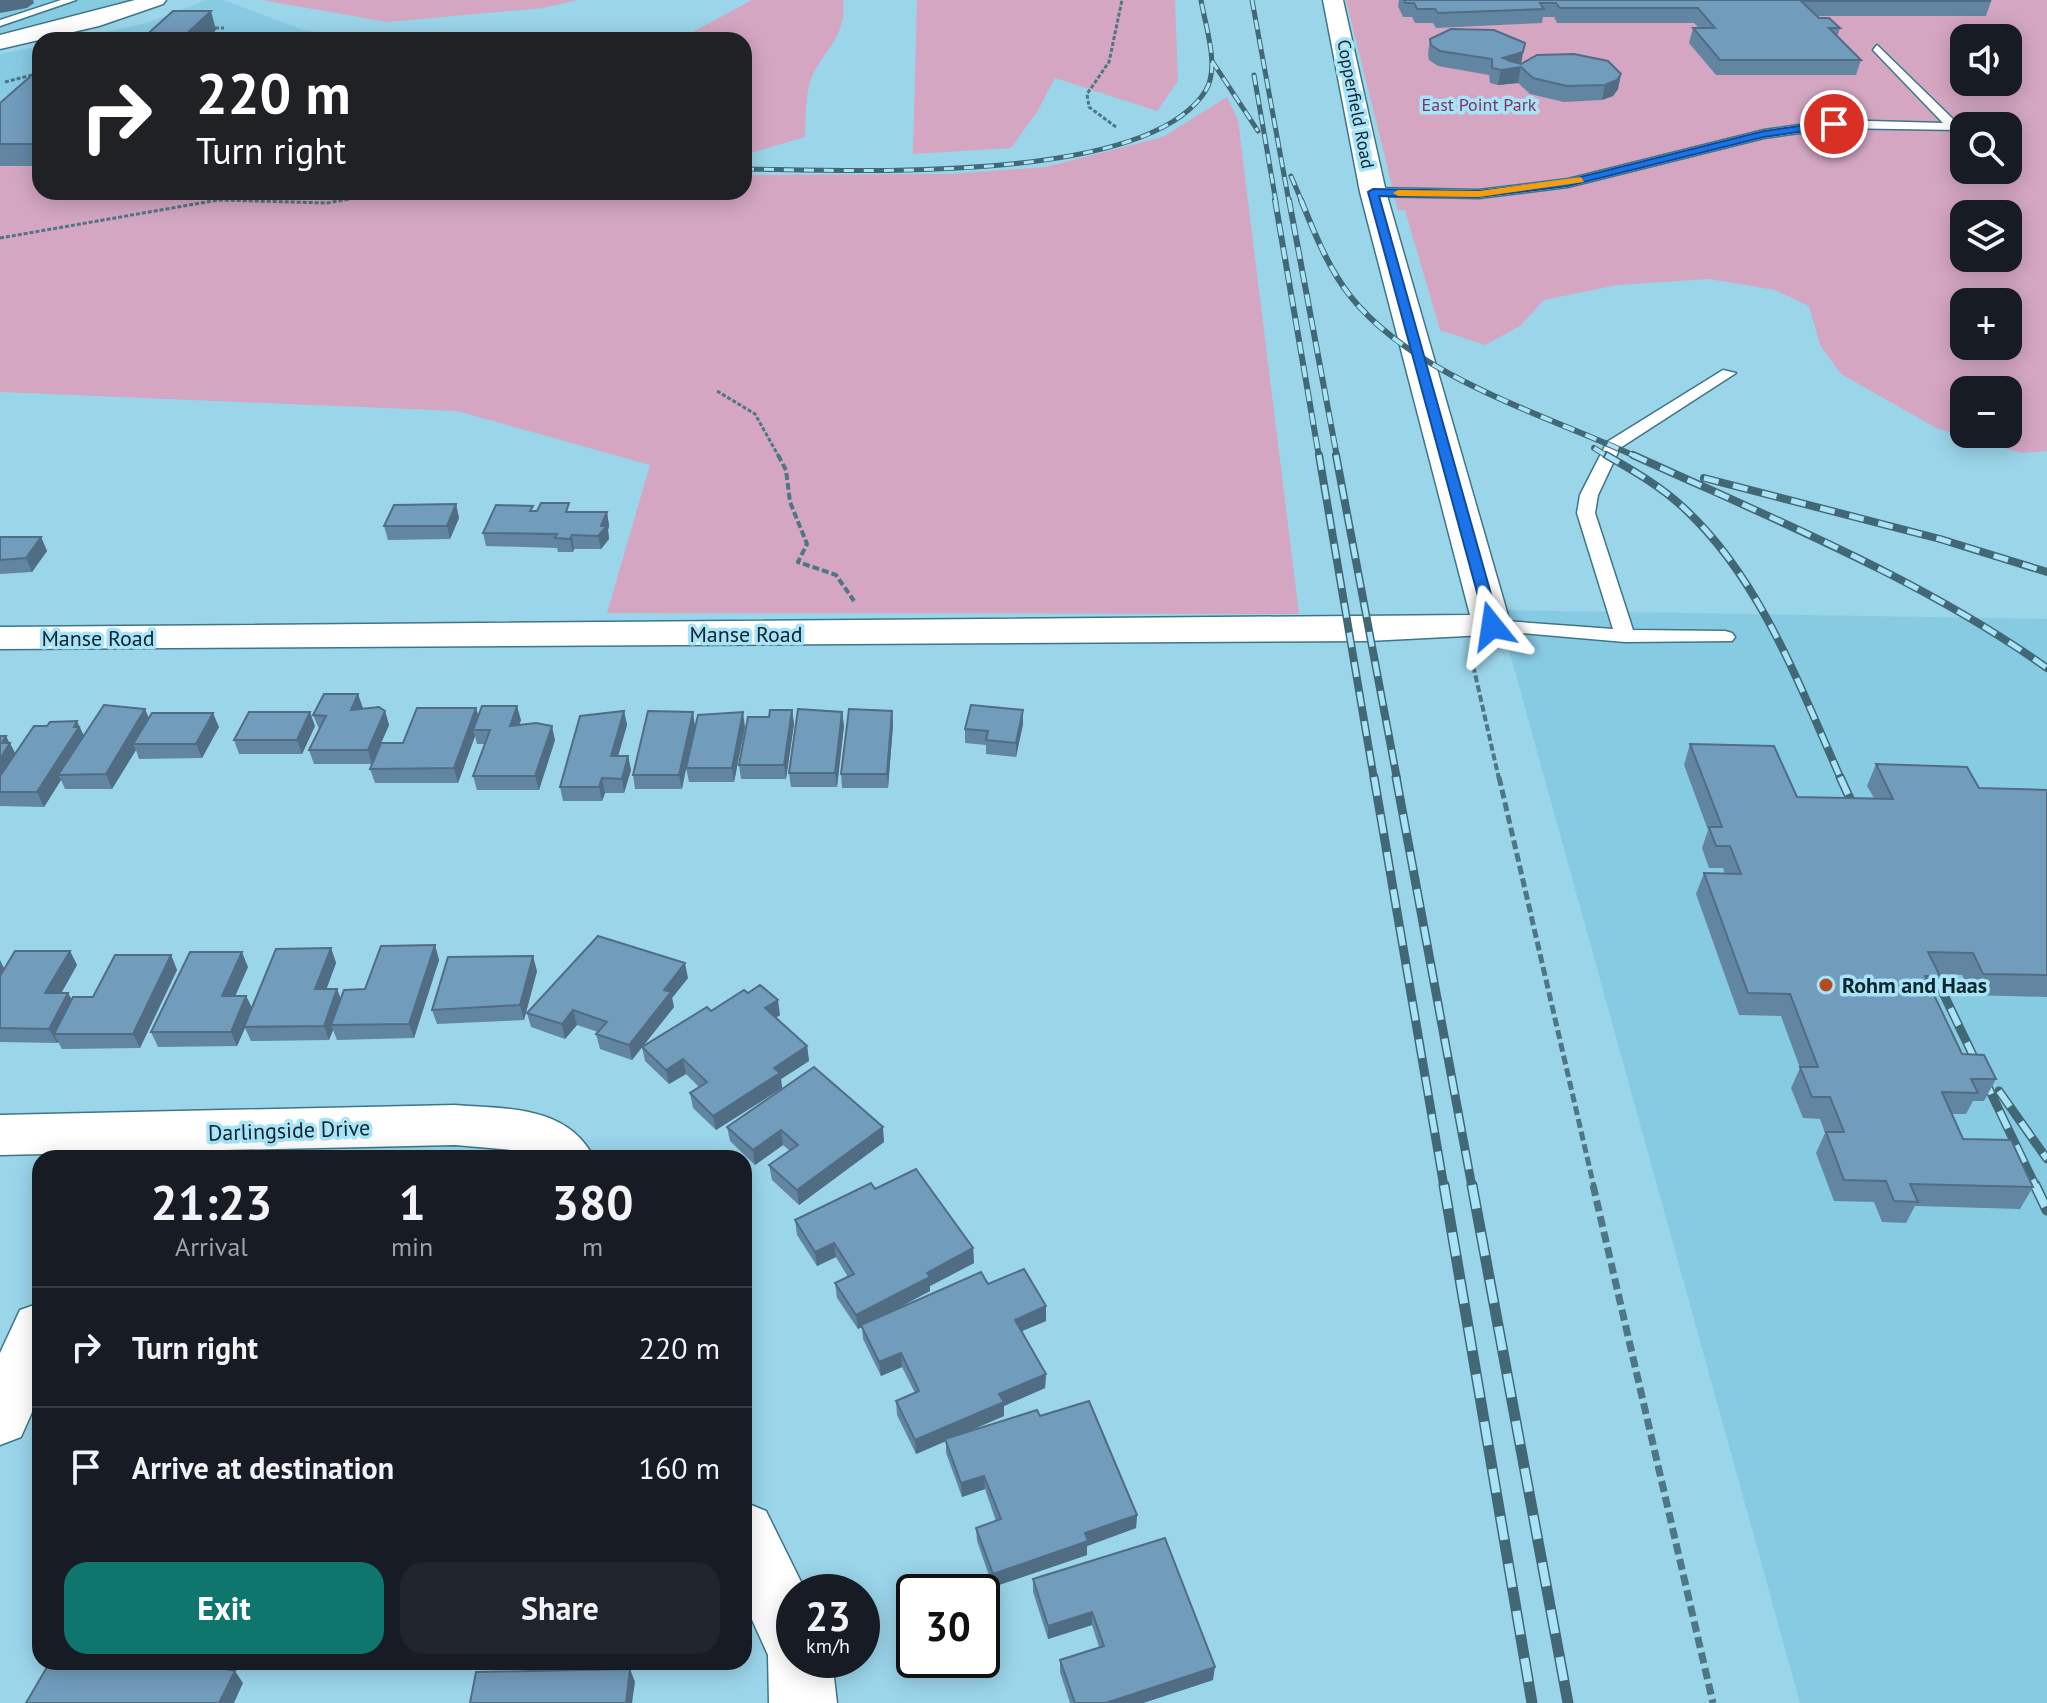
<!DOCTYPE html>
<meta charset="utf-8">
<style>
:root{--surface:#171b24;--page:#20242c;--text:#f1f3f6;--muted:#9ea1a6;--line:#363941;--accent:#0f766e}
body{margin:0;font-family:"PT Sans",sans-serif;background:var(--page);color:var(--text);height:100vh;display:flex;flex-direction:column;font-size:30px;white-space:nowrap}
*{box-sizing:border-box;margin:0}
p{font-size:26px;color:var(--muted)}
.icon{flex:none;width:44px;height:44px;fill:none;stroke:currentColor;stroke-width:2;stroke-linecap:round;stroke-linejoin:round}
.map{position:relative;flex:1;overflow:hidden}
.details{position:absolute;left:32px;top:1150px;width:720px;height:520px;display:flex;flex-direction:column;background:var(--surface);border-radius:24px;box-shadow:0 4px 20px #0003}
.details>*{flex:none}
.guide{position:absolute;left:32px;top:32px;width:720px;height:168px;border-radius:24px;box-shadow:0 4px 20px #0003;background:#202124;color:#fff;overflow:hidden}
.controls{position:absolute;left:1950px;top:24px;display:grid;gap:16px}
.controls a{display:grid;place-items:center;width:72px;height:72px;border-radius:16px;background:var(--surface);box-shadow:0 4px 20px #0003;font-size:40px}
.speed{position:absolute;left:776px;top:1574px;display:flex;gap:16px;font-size:40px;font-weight:700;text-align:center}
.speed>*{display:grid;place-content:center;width:104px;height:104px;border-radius:50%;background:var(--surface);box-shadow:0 4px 20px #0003;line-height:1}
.speed small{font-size:20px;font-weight:400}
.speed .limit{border:4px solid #111;border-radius:12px;background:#fff;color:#111}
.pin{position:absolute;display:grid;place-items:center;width:68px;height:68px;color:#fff;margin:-34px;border:4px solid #fff;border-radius:50%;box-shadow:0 2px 8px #0007}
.me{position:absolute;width:88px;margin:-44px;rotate:345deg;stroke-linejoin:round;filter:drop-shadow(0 0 6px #0008)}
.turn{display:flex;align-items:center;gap:28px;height:168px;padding:0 32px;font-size:36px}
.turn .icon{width:104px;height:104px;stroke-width:2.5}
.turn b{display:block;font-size:56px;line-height:68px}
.eta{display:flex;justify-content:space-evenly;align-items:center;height:136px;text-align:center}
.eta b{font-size:48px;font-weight:700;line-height:56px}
.cta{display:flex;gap:16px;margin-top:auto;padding:16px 32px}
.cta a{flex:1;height:92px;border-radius:24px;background:var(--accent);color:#fff;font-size:32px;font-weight:700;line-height:92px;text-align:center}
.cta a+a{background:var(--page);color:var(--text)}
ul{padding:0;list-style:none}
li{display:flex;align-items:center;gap:24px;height:120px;padding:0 32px;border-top:2px solid var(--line)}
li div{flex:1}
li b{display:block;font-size:30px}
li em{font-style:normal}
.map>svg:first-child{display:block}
.built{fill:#87cbe3}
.green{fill:#d4a6c2;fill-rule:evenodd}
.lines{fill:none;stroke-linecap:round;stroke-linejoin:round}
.lane-casing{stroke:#3d7688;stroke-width:3}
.street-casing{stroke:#3d7688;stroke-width:3}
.secondary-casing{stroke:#3d7688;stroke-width:3}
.path-far3{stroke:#4f7684;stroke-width:3;stroke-dasharray:4 2;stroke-linecap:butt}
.path-far2{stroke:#4f7684;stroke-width:4;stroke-dasharray:7 3;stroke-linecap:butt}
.path-far1{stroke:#4f7684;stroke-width:5;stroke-dasharray:9 4;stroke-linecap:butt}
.path{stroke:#4f7684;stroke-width:7;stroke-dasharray:11 5;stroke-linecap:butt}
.lane{fill:#fff;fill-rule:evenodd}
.street{fill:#fff;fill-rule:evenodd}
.secondary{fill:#fff;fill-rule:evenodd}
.rail-far4-casing{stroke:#436875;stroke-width:5}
.rail-far3-casing{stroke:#436875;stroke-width:6}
.rail-far2-casing{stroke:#436875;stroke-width:8}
.rail-far1-casing{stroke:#436875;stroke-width:9}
.rail-casing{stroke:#436875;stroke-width:11}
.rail-far4{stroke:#a8e3f7;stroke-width:3;stroke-dasharray:10;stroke-linecap:butt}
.rail-far3{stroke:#a8e3f7;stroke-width:4;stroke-dasharray:12;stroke-linecap:butt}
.rail-far2{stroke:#a8e3f7;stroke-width:5;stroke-dasharray:15;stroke-linecap:butt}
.rail-far1{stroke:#a8e3f7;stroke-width:6;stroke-dasharray:19;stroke-linecap:butt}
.rail{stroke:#a8e3f7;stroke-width:8;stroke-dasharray:24;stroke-linecap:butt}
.wall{fill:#6286a2}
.shaded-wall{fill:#506d84}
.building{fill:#729cbc;stroke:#506d84;stroke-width:2}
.route{fill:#1a73e8;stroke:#114b97;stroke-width:2}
.slow{fill:#f59e0b}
.poi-dot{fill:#b24c1f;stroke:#a8e3f7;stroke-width:3}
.labels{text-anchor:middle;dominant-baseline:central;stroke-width:7;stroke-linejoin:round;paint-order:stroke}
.far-street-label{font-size:18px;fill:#0d252d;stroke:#a8e3f7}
.far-park-label{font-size:18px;fill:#7e3567;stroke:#a8e3f7}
.street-label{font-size:22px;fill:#0d252d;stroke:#a8e3f7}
.poi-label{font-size:22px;font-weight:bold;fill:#0d252d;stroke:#a8e3f7;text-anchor:start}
</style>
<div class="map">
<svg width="2047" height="1703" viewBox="0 0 2047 1703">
<rect width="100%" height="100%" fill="#9bd5ea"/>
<path class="built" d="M0 0H141L0 35Z
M207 0H224L303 30 379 40H70L147 23Z
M40 46V164H0V54Z
M1498 610 2047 619V1703H1800Z"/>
<path class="green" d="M262 0H578L543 8 387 22Z
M752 0H843C848 41 817 53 809 86 805 102 806 121 805 137L744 155V40H678Z
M917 0H1175L1178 81 1157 111 1055 78 1037 112 1011 148 913 154Z
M1346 0H2047V451L2022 453 1938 429 1841 374 1820 345 1809 306 1775 290 1709 279 1618 285 1544 300 1520 326 1485 345 1440 330 1405 210H1398ZM1964 38H2008V82H1964ZM1964 126H2008V170H1964ZM1964 214H2008V258H1964ZM1964 302H2008V346H1964ZM1964 390H2008V434H1964Z
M1227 97 1238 120 1299 614 607 613 650 465 457 411 0 392V164H40V192H744V175L950 174 1046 167 1163 137Z"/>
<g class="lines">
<g class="lane-casing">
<path id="lane" d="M61 0H76L0 26V20Z
M1877 45 1958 124V130L1834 128 1764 138 1568 187 1479 198 1373 196 1367 192 1373 188 1479 190 1568 179 1764 130 1834 120 1943 123 1873 50Z
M1723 370 1736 373 1620 448 1598 495 1595 513 1633 630 1725 631 1732 633 1735 637 1732 641 1625 642 1485 630 1483 626 1492 620 1613 629 1577 513 1580 495 1607 442Z"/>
</g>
<g class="street-casing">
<path id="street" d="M1323 0H1343L1386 192 1511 626 1505 634 1368 641 0 649V627L1470 615 1360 192Z
M455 1105C506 1109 567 1105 594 1158H531L523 1151 455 1145 0 1155V1115Z
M40 1303V1394L21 1437 0 1445V1353L20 1310Z
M744 1502 766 1511 806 1592H794V1660H832L837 1703H769L768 1655 744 1602Z"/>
</g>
<g class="secondary-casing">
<path id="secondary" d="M135 0H166L163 4 99 26 0 49V35Z"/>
</g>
<path class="path-far3" d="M209 28H224
M138 40 149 36
M5 82 40 73
M1116 127 1089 107 1087 94 1109 62 1122 0
M0 238 218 200 327 203 361 197H554L585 192
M717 391 755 414 779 457"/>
<path class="path-far2" d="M778 455 786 470 790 502 807 544 798 562 836 575 854 601
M1471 656 1499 779"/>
<path class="path-far1" d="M1499 777 1594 1187"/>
<path class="path" d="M1593 1185 1713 1703"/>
<use href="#lane" class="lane"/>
<use href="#street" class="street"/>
<use href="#secondary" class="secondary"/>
<g class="rail-far4-casing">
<path id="rail-far4" d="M1252 0 1289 202
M1212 61 1258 131
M1254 75 1276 202
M744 169C846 170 1148 186 1206 90 1220 66 1205 25 1201 0
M1291 176 1302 202"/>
</g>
<g class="rail-far3-casing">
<path id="rail-far3" d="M1275 200 1319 457
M1289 200 1337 457
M1301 200C1315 234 1328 268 1351 297 1415 377 1546 415 1637 457
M1594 448 1609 457"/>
</g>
<g class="rail-far2-casing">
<path id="rail-far2" d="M1319 455 1374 779
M1336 455 1397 779
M1606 455C1634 471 1662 487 1686 510 1761 580 1800 687 1841 779
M1633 455C1773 519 1920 578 2047 668
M1704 478 1940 539 2047 572"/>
</g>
<g class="rail-far1-casing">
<path id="rail-far1" d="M1374 777 1444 1187
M1396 777 1472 1187
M1840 777 1858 816
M1934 974 2036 1187
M1999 1091 2047 1159"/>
</g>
<g class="rail-casing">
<path id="rail" d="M1444 1185 1532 1703
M1472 1185 1568 1703
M2035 1185 2047 1210"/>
</g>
<use href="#rail-far4" class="rail-far4"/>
<use href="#rail-far3" class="rail-far3"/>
<use href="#rail-far2" class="rail-far2"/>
<use href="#rail-far1" class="rail-far1"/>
<use href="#rail" class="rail"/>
</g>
<path class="wall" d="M1399 0H1989L1991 1 1986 16H1816L1840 28 1837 37 1861 60 1856 75H1716L1689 43 1693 28H1699L1694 23H1557L1554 17H1543L1542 23 1436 28 1433 23H1415L1412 17H1403L1398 6Z
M1430 39 1525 43 1521 63 1621 74 1618 89 1613 96 1602 100 1564 102 1530 94 1518 83 1498 85 1490 83 1489 75 1438 66 1429 60 1428 54Z
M40 68V166H0V103Z
M456 504 459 518 450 539 388 540 384 526Z
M571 512H607L609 526 608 530 609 539 601 549H574L573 552H558L557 548 486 546 483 533Z
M0 537H41L47 551 32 572 0 574Z
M358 694 362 709 385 711 389 725 381 743H403L476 708 478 716 521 720 519 725 555 740 539 790H477L473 776 485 744H477L475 736 458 783H375L370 769 372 764H314L309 750 319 729 313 715Z
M792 710 794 724 786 779H741L739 765 769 717Z
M624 711 627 725 618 756H628L631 770 624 793H605L602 801H563L560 787Z
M892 711 893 725 888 788H842L841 774Z
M693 712 682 789H635L633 775Z
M842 712 844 726 837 787H791L789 773Z
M149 718 219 727 202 758 139 759 136 750 112 789H65L61 780 44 807 0 806V736L10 743 15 753Z
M1023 724 1016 757 986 754V745L965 743V729Z
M315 726 302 754H239L234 740Z
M745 727 734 782H689L686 768Z
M1690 744 1797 797 1874 798 1867 786 1876 764 1979 788 2047 790V997L1972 995 1962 975 1939 974 1940 976 1932 992 1962 1054 1996 1079 1984 1101H1973L1966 1114H1952L1963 1139 2033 1187 2020 1209 1915 1206 1906 1223 1882 1222 1874 1202 1834 1201 1816 1153 1825 1133 1820 1119 1803 1118 1791 1088 1800 1068 1781 1016 1739 1015 1696 894 1704 873 1725 874 1723 868H1709L1702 848 1708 830 1684 765Z
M435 945 439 960 414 1038 337 1040 333 1030 329 1040 251 1041 245 1028 237 1046 158 1047 151 1032 248 967 235 996H246L252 1008 331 948 336 963 326 989 341 999 365 989Z
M70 951 77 965 61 993H68L72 1000 93 997 171 955 177 970 140 1048 62 1049 58 1042 57 1043 0 1042V976Z
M537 971 524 1020 437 1024 432 1010Z
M688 978 672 998 674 1007 643 1046 711 1011 748 993 780 1015 775 1018 807 1046 809 1061 781 1079 782 1088 716 1130 693 1108 690 1093 699 1087 686 1074 669 1084 645 1061 642 1047 632 1060 600 1049 596 1034 598 1032 577 1025 565 1039 531 1027 527 1013Z
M814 1067 884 1142 799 1205 772 1180 769 1165 790 1151 783 1145 755 1165 730 1141 727 1127Z
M875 1189 973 1248 974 1263 930 1286V1291L889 1313 988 1284 1046 1306V1321L1022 1331 1046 1374 1045 1388 1004 1406V1416L964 1433 1040 1416 1137 1515 1136 1528 1087 1546V1555L993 1587 977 1541 976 1528 996 1521 985 1489 962 1497 946 1453V1441L916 1454 897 1415 896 1401 915 1393 902 1367 881 1376 863 1339 862 1327 858 1329 837 1298 835 1283 848 1277 836 1257 817 1266 797 1235 795 1220Z
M1033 1579 1213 1680 1143 1703H1070L1060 1672V1660L1099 1647 1092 1625 1048 1639 1033 1592Z"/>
<path class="shaded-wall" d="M0 0H33L34 3 27 8 0 13Z
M211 11 216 30 206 40H180Z
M1523 52 1518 83 1498 85 1503 58Z
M1621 74 1618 89 1613 96 1602 100 1605 85Z
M456 504 459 518 450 539 447 526Z
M607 512 609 526 608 530 609 539 601 549 598 536Z
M572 535 574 549 573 552 570 539Z
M41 537 47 551 32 572 26 558Z
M358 694 363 708 355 724 351 710Z
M517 706 521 720 513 740 510 726Z
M476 708 480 722 473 730 475 736 458 783 454 768Z
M145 709 151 723 133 744 136 750 112 789 106 774Z
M792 710 794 724 786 779 784 765Z
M1023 710V724L1016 757V743Z
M385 711 389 725 372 764 368 750Z
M624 711 627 725 614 770 611 756Z
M892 711 893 725 888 788 887 774Z
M310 712 315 726 302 754 297 740Z
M693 712 695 726 682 789 679 775Z
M743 712 745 727 734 782 732 768Z
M842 712 844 726 837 787 835 773Z
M213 713 219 727 202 758 196 744Z
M77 721 84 736 58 775 61 780 44 807 37 792Z
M552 726 555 740 539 790 535 776Z
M6 736 17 757 0 784V759L2 743Z
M628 756 631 770 624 793 622 779Z
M602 778 605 793 602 801 599 787Z
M435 945 439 960 414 1038 409 1024Z
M331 948 336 963 321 1004 315 989Z
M70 951 77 965 53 1008 45 993Z
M242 952 248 967 229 1010 222 996Z
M171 955 177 970 140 1048 133 1034Z
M533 956 537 971 524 1020 520 1005Z
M0 960 4 968 0 975Z
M685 963 688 978 672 998 674 1007 632 1060 629 1045 664 990Z
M337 989 343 1004 331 1025 333 1030 329 1040 324 1026Z
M68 993 76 1008 54 1034 58 1042 57 1043 49 1029Z
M246 996 253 1010 237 1046 231 1032Z
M778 1000 780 1015 767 1023 765 1008Z
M573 1010 577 1025 565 1039 562 1024Z
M807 1046 809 1061 781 1079 782 1088 716 1130 713 1116 774 1068Z
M683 1059 686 1074 669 1084 666 1070Z
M883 1127 884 1142 799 1205 797 1190Z
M781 1130 783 1145 755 1165 753 1150Z
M834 1243 836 1257 817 1266 815 1252Z
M973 1248 974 1263 930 1286V1291L858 1329 856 1315 927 1273Z
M1046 1306V1321L1015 1334V1320Z
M901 1353 902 1367 881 1376 879 1362Z
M1046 1374 1045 1388 1004 1406V1416L916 1454 915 1440 999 1394Z
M984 1476 985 1489 962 1497 961 1483Z
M1137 1515 1136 1528 1087 1546V1555L993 1587V1574L1085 1533Z
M1092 1612V1625L1048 1639V1626Z
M1215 1667 1213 1680 1143 1703H1106Z
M630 1669 635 1682 632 1703H626Z
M235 1671 243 1683 234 1703H219Z"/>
<path class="building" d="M1404 0H1989L1991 1H1801L1819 18H1829L1840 28H1829L1861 60H1720L1693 28H1715L1698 8H1560L1556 3H1540L1544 9 1438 13 1435 9H1417L1414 3H1405Z
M173 11H211L180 40H141Z
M1451 29 1494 30 1525 43 1523 52 1503 58 1510 61 1521 64 1537 55 1574 54 1608 61 1621 74 1617 80 1605 85 1567 86 1533 78 1521 67 1501 70 1492 68V59L1440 51 1431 45 1430 39Z
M40 68V144H0V103Z
M541 503H569L566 512H607L601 526H607L598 536 572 535 570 539 555 538 557 534 483 533 496 505 533 506 530 511H537Z
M456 504 447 526H384L394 505Z
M0 537H41L26 558 0 560Z
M324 694H358L351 710 379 707 385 711 368 750H309L326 716 313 715Z
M104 705 145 709 106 774 58 775Z
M971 705 1023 710 1016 743 986 740 988 731 965 729Z
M482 706H517L510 726 536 723 552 726 535 776H473L490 730H473Z
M417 708H476L454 768 370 769 381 743H403Z
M798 709 842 712 835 773H789Z
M849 709 892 711 887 774H841Z
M770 710H792L784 765H739L748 717H769Z
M624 711 611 756H628L622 779 602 778 599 787H560L580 716Z
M648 711 693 712 679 775H633Z
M249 712H310L297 740H234Z
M743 712 732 768H686L698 715Z
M152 713H213L196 744H133Z
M77 721 74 727H79L37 792H0V776L34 726H47L50 722Z
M0 736H6L2 743H10L0 759Z
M1690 744 1774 746 1797 797 1893 799 1876 764 1967 767 1979 788 2047 790V975L1983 974 1973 953 1928 952 1940 976H1925L1962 1054 1984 1055 1996 1079H1971L1978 1093 1942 1092 1963 1139 2011 1140 2033 1187 1910 1184 1918 1202 1894 1201 1886 1181 1844 1180 1826 1132H1844L1830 1097H1812L1800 1067H1818L1790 994 1748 993 1704 873 1741 874 1730 846H1716L1709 827H1722Z
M598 936 685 963 664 990 671 992 629 1045 596 1034 607 1022 573 1010 562 1024 527 1013Z
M435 945 409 1024 331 1025 344 990 365 989 381 946Z
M331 948 315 989H337L324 1026 244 1027 276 949Z
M15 951H70L45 993H68L49 1029 0 1028V976Z
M190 952H242L222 996H246L231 1032H151Z
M115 955H171L133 1034H54L73 997H93Z
M533 956 520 1005 432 1010 448 957Z
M760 985 778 1000 765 1008 807 1046 774 1068 780 1073 713 1116 690 1093 707 1082 683 1059 666 1070 642 1047 707 1007 711 1011 744 990 748 993Z
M814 1067 883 1127 797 1190 769 1165 798 1145 781 1130 753 1150 727 1127Z
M916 1169 973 1248 927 1273 930 1277 856 1315 835 1283 854 1274 834 1243 815 1252 795 1220 871 1183 875 1189Z
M1024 1269 1046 1306 1015 1320 1046 1374 999 1394 1004 1402 915 1440 896 1401 919 1391 901 1353 879 1362 861 1325 981 1272 988 1284Z
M1089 1401 1137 1515 1085 1533 1088 1541 993 1574 976 1528 1001 1519 984 1476 961 1483 945 1439 1037 1410 1040 1416Z
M1165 1538 1215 1667 1106 1703H1075L1060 1660 1104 1646 1092 1612 1048 1626 1033 1579Z
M50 1662H206L205 1665 235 1671 219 1703H26Z
M630 1669 626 1703H470L476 1672Z"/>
<path class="route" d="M1834 121 1838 126 1764 137 1568 186 1479 197 1379 196 1500 626 1487 629 1368 192 1373 189 1479 191 1568 180 1764 131Z"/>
<path class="slow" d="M1581 177 1584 182 1479 197 1398 196 1393 193 1398 190 1479 191Z"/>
<circle class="poi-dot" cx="1826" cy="985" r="8"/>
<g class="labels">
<g class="far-street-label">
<text transform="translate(1356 104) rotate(79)">Copperfield Road</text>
</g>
<g class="far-park-label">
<text x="1479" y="104">East Point Park</text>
</g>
<g class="street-label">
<text x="746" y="634">Manse Road</text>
<text x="98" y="638">Manse Road</text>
<text transform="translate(289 1130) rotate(-2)">Darlingside Drive</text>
</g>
<g class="poi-label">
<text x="1842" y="985">Rohm and Haas</text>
</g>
</g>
</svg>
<div class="controls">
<a><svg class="icon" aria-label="sound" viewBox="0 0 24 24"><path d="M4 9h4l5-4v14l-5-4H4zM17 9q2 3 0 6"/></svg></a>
<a><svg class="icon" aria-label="search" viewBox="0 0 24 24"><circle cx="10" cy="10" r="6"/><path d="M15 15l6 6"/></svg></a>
<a><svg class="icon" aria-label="layers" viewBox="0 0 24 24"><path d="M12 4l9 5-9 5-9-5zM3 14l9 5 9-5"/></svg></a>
<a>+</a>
<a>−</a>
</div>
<div class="speed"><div>23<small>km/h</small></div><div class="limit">30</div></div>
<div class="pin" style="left:1834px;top:124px;background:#d93025"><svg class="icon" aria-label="arrive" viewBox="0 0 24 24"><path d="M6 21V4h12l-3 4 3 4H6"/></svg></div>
<svg class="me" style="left:1492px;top:626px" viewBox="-20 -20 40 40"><path d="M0-17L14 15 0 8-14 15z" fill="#1a73e8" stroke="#fff" stroke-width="4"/></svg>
<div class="guide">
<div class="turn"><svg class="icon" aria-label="right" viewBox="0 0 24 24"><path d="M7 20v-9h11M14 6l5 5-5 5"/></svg><div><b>220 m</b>Turn right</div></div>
</div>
<section class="details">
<div class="eta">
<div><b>21:23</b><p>Arrival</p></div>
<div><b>1</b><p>min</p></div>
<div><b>380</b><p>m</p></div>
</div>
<ul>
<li><svg class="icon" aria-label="right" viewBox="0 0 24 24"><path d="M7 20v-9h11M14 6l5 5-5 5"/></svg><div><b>Turn right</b></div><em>220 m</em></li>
<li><svg class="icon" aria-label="arrive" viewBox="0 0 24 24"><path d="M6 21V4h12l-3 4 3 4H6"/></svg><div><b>Arrive at destination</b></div><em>160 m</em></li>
</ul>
<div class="cta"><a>Exit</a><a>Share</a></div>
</section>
</div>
